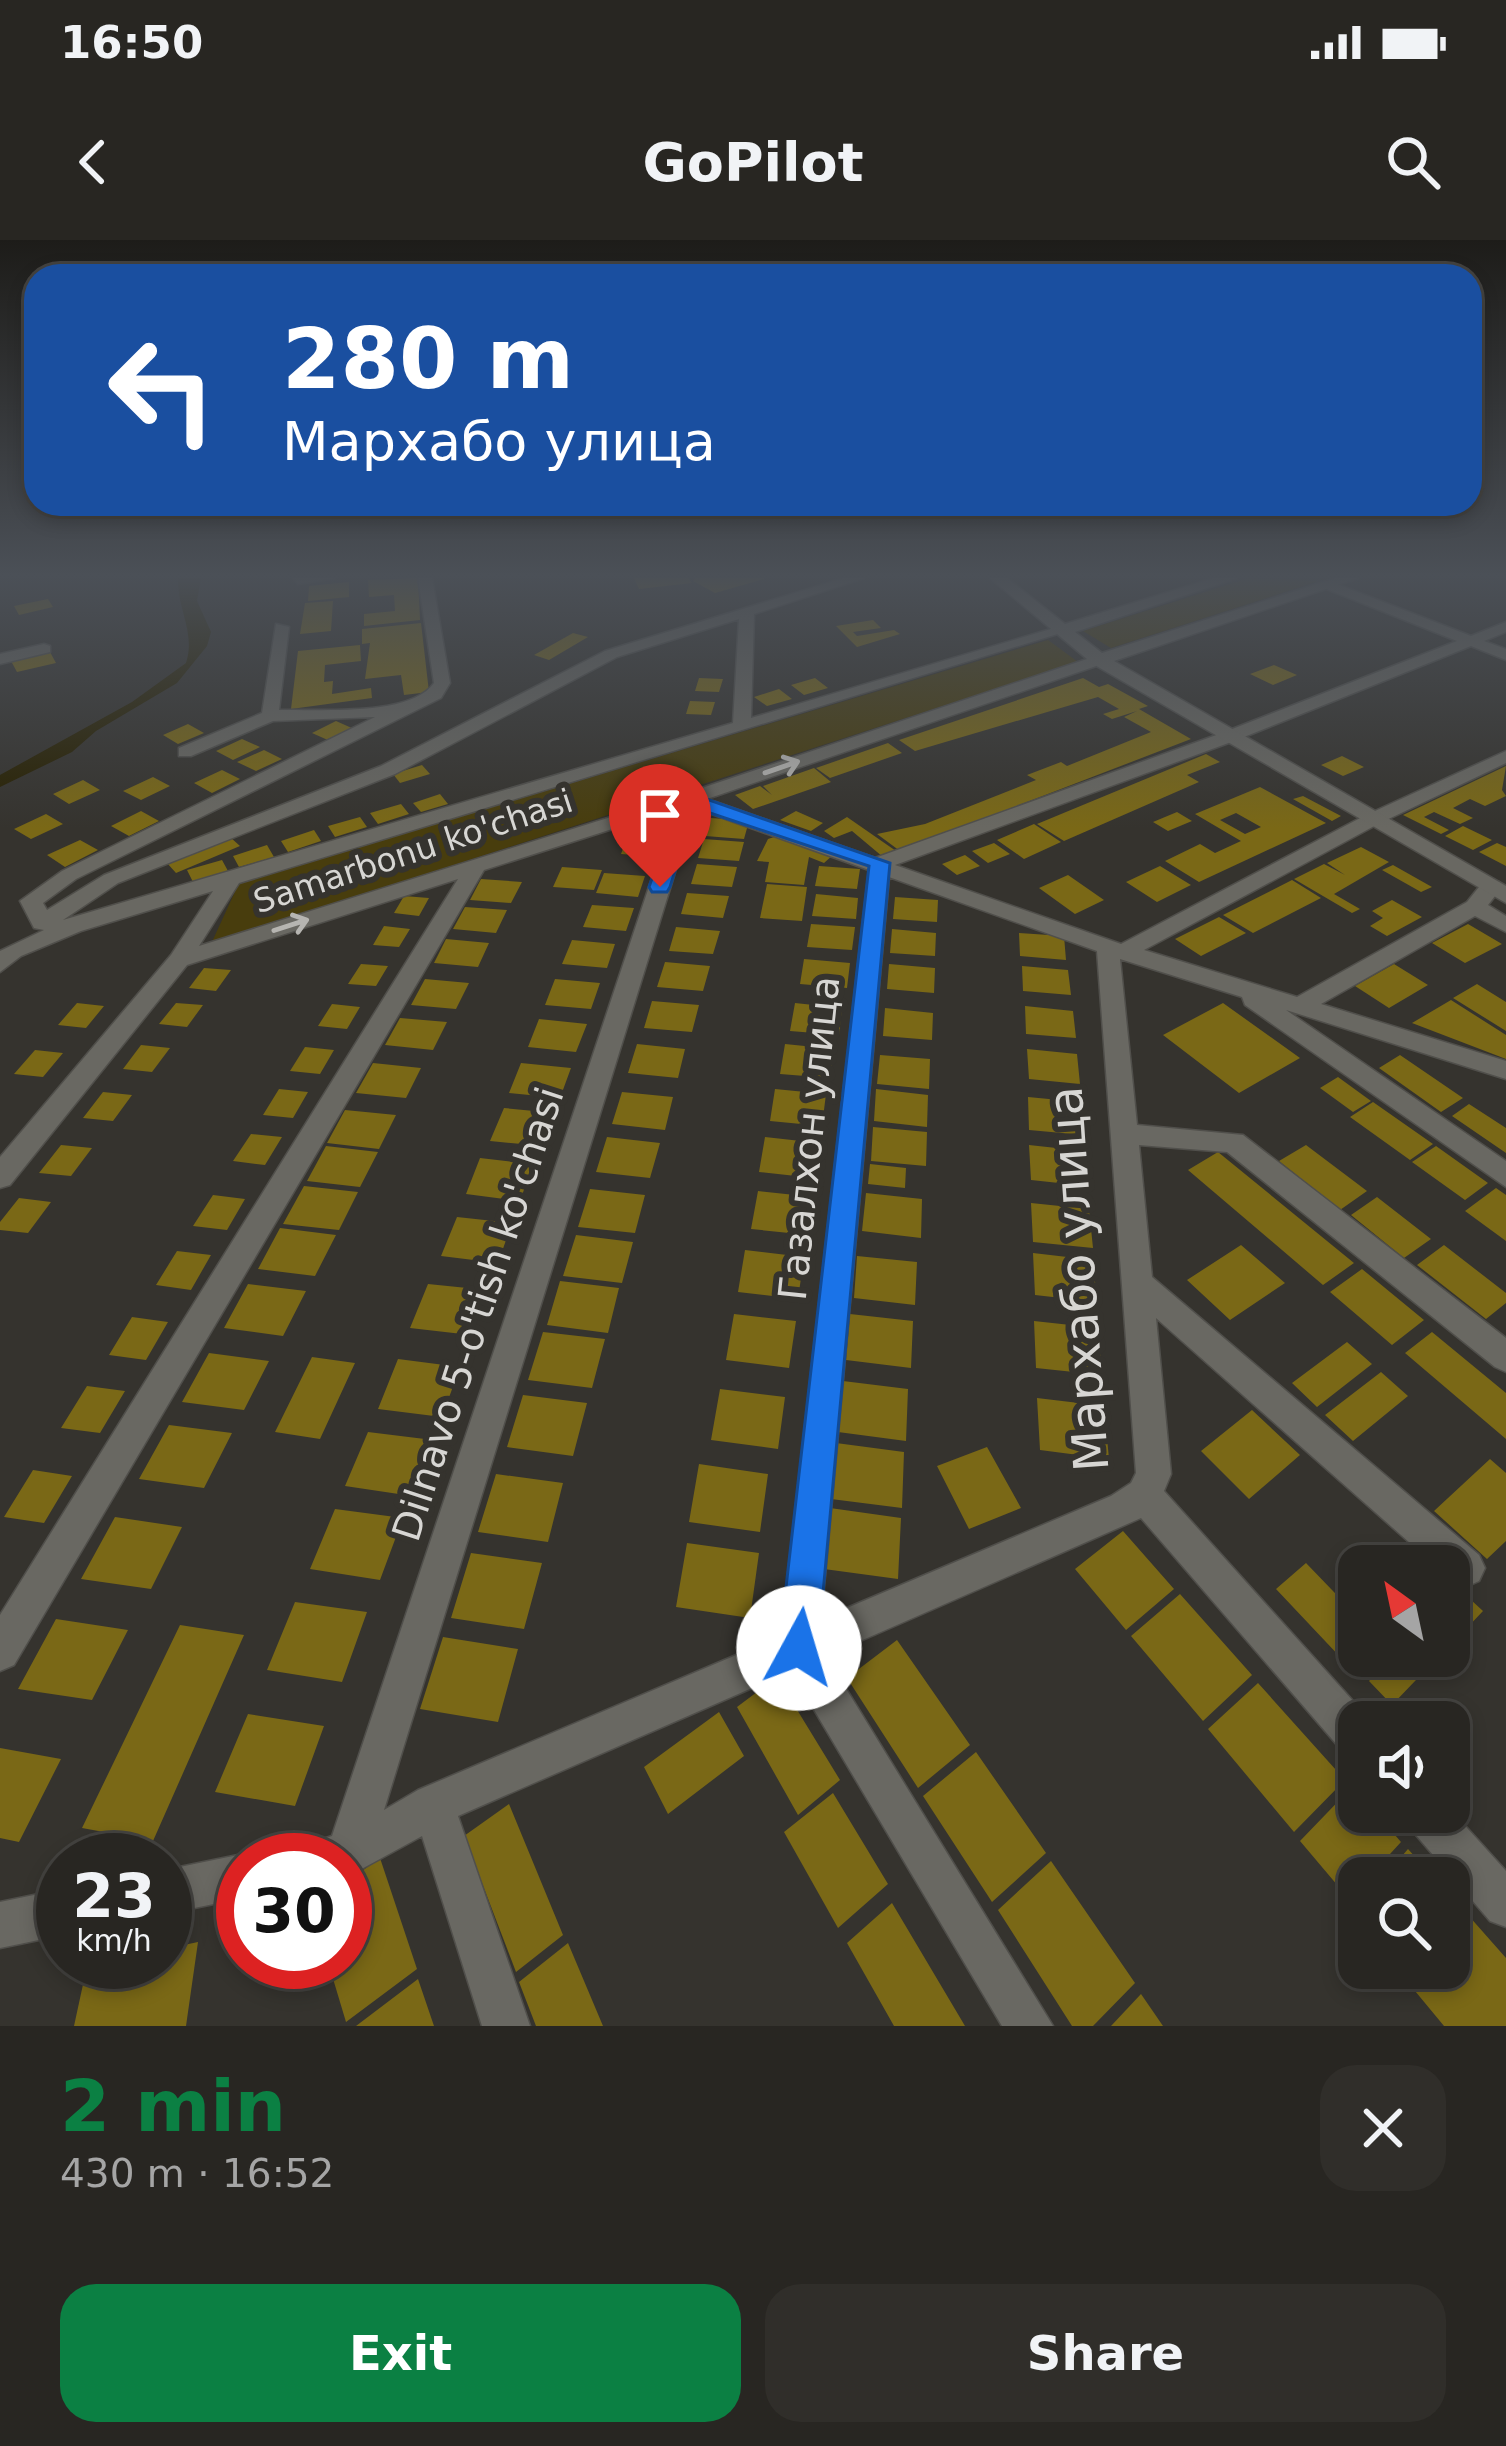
<!DOCTYPE html>
<meta charset="utf-8">
<style>
:root{--surface:#282622;--page:#302e2a;--text:#f1f3f6;--muted:#a5a5a5;--line:#444340;--accent:#0b8043}
body{margin:0;font-family:"DejaVu Sans",sans-serif;background:var(--page);color:var(--text);height:100vh;display:flex;flex-direction:column;font-size:45px;white-space:nowrap}
*{box-sizing:border-box;margin:0}
p{font-size:39px;color:var(--muted)}
.icon{flex:none;width:66px;height:66px;fill:none;stroke:currentColor;stroke-width:2;stroke-linecap:round;stroke-linejoin:round}
.map{position:relative;height:1786px;overflow:hidden}
.panel{display:flex;flex-direction:column;background:var(--surface);flex:1}
.panel>*{flex:none}
.banner{position:absolute;left:24px;top:24px;width:1458px;height:252px;border-radius:36px;box-shadow:0 6px 18px #0003,0 0 0 3px var(--line);background:#1a4fa0;color:#fff;overflow:hidden}
.needle{width:78px;rotate:327deg}
.buttons{position:absolute;left:1338px;top:1305px;display:grid;gap:24px}
.buttons a{display:grid;place-items:center;width:132px;height:132px;border-radius:24px;background:var(--surface);box-shadow:0 6px 18px #0003,0 0 0 3px var(--line);font-size:60px}
.speed{position:absolute;left:36px;top:1593px;display:flex;gap:24px;font-size:60px;font-weight:700;text-align:center}
.speed>*{display:grid;place-content:center;width:156px;height:156px;border-radius:50%;background:var(--surface);box-shadow:0 6px 18px #0003,0 0 0 3px var(--line);line-height:1}
.speed small{font-size:30px;font-weight:400}
.speed .limit{border:18px solid #d22;background:#fff;color:#111}
.pin{position:absolute;display:grid;place-items:center;width:102px;height:102px;color:#fff;margin:-123px -51px;border-radius:50% 50% 50% 0;rotate:-45deg;box-shadow:0 0 12px #0007}
.pin .icon{rotate:45deg}
.me{position:absolute;width:132px;margin:-66px;rotate:6deg;stroke-linejoin:round;filter:drop-shadow(0 0 9px #0008)}
.turn{display:flex;align-items:center;gap:42px;height:252px;padding:0 60px;font-size:54px}
.turn .icon{width:156px;height:156px;stroke-width:2.5}
.turn b{display:block;font-size:84px;line-height:102px}
.round{display:grid;place-items:center;flex:none;width:126px;height:126px;border-radius:36px;background:var(--page)}
.overview{display:flex;align-items:center;justify-content:space-between;height:204px;padding:0 60px}
h1{font-size:72px;font-weight:800;line-height:90px;color:var(--accent)}
.cta{display:flex;gap:24px;margin-top:auto;padding:24px 60px}
.cta a{flex:1;height:138px;border-radius:36px;background:var(--accent);color:#fff;font-size:48px;font-weight:800;line-height:138px;text-align:center}
.cta a+a{background:var(--page);color:var(--text)}
.status{display:flex;justify-content:space-between;align-items:center;height:84px;padding:0 60px;background:var(--surface);direction:ltr}
.status svg{height:33px;fill:currentColor}
header{display:flex;justify-content:space-between;align-items:center;height:156px;padding:0 60px;background:var(--surface);font-size:54px;font-weight:800}
.map>svg:first-child{display:block}
.green{fill:#483d0d}
.water{fill:#282101}
.building{fill:#7a6816;fill-rule:evenodd}
.lines{fill:none;stroke-linecap:round;stroke-linejoin:round}
.minor-casing{stroke:#504f4b;stroke-width:3}
.tertiary-casing{stroke:#504f4b;stroke-width:3}
.minor{fill:#696862;fill-rule:evenodd}
.tertiary{fill:#696862;fill-rule:evenodd}
.oneway{stroke:#b6b5b1}
.route{fill:#1a73e8;stroke:#114b97;stroke-width:3}
.labels{text-anchor:middle;dominant-baseline:central;stroke-width:12;stroke-linejoin:round;paint-order:stroke}
.far-street-label{font-size:33px;fill:#d7d6d3;stroke:#35332e}
.street-label{font-size:39px;fill:#d7d6d3;stroke:#35332e}
.near-street-label{font-size:48px;fill:#d7d6d3;stroke:#35332e}
</style>
<div class="status"><b>16:50</b><svg viewBox="0 0 49 12"><path d="M0 12V9h3v3zM5 12V6h3v6zM10 12V3h3v9zM15 12V0h3v12zM26 1h20v11H26zM47 4h2v5h-2z"/></svg></div>
<header><svg class="icon" aria-label="back" viewBox="0 0 24 24"><path d="M15 5l-7 7 7 7"/></svg>GoPilot<svg class="icon" aria-label="search" viewBox="0 0 24 24"><circle cx="10" cy="10" r="6"/><path d="M15 15l6 6"/></svg></header>
<div class="map">
<svg width="1506" height="1786" viewBox="0 0 1506 1786">
<rect width="100%" height="100%" fill="#35332e"/>
<path class="green" d="M1249 338 1319 341 1111 408 1083 391Z
M1048 400 1078 422 211 704 239 643Z"/>
<path class="water" d="M178 338H201L197 361 211 392 207 406 177 443 96 491 72 512 0 547V535L132 462 186 423C196 393 177 369 178 338Z"/>
<path class="building" d="M418 338 420 380 364 386V374L395 371 394 355 369 357 368 340Z
M634 338H688L692 343 639 349Z
M695 338H764V339L715 353 693 341Z
M349 342V357L308 361 309 346Z
M48 359 53 367 19 375 14 366Z
M333 361 331 391 300 394 305 363Z
M873 380 881 388 853 392 857 396 894 390 900 394 857 407 836 386Z
M421 383 429 452 404 455 401 435 365 439 370 403 362 404V389Z
M573 393 588 397 549 420 534 415Z
M360 405 361 421 325 425 324 442 333 441 332 454 371 448 372 458 291 469 298 411Z
M50 412 56 423 17 432 11 421Z
M1274 425 1297 435 1273 445 1250 434Z
M699 438 723 439 719 452 695 451Z
M815 438 828 448 804 455 791 445Z
M1083 438 1099 447 1108 444 1148 466 1139 469 1191 499 900 611 877 594 925 584 1036 540 1027 535 1061 522 1067 526 1151 492 1124 477 1137 471 1112 479 1103 474 1119 469 1098 457 915 511 899 500Z
M779 449 792 459 767 466 754 457Z
M690 461 715 462 711 475 686 474Z
M336 481 354 489 330 501 312 493Z
M188 484 204 493 178 504 163 495Z
M242 499 260 507 233 520 216 511Z
M888 503 902 513 830 538 816 528Z
M264 510 282 519 256 531 237 522Z
M1206 514 1220 522 1187 535 1199 542 1064 601 1037 584Z
M1342 516 1364 527 1343 536 1321 525Z
M422 525 430 534 400 543 393 534Z
M1506 526 1502 550 1506 556 1485 566 1470 559 1453 568 1473 578 1460 584 1434 572 1424 577 1449 590 1441 594 1403 575Z
M814 528 831 542 753 569 735 555 760 546 772 555 763 546Z
M222 530 240 539 212 553 194 543Z
M153 537 170 546 141 560 123 551Z
M83 540 100 550 69 564 53 554Z
M1260 547 1326 583 1199 642 1165 621 1200 604 1215 613 1241 601 1195 574ZM1236 573 1261 587 1245 594 1220 580Z
M440 554 448 564 421 572 413 563Z
M1303 556 1341 576 1332 581 1293 559Z
M401 564 409 574 378 584 370 573Z
M141 571 159 581 129 596 111 586Z
M796 571 823 583 811 591 780 580Z
M1177 572 1192 581 1168 591 1153 582Z
M46 574 63 584 31 599 14 589Z
M360 577 367 587 335 597 328 586Z
M847 577 896 611 883 617 852 591 834 598 824 591Z
M711 578 749 581 744 599 705 596Z
M1034 584 1061 602 1024 619 997 600Z
M1463 586 1492 600 1473 610 1445 596Z
M314 590 321 601 288 612 281 601Z
M628 595 668 598 661 617 621 614Z
M780 595 833 615 824 623 809 617 804 645 765 642 769 622 757 621 768 599Z
M230 597 240 606 176 633 167 623Z
M704 599 744 602 739 621 698 618Z
M80 600 98 610 65 627 47 615Z
M994 603 1010 614 988 623 972 611Z
M1497 603 1506 607V626L1479 612Z
M267 605 274 617 239 627 233 616Z
M1361 607 1389 622 1334 654 1360 669 1352 673 1294 639 1324 624 1345 635 1327 623Z
M965 615 980 626 957 635 942 624Z
M222 620 228 631 193 642 187 630Z
M697 624 737 627 732 647 691 644Z
M1393 625 1432 647 1421 652 1382 630Z
M819 626 860 629 857 649 815 646Z
M1160 626 1191 645 1157 662 1126 642Z
M562 627 602 630 594 650 553 647Z
M604 633 645 636 638 657 596 653Z
M1068 635 1104 660 1075 674 1039 648Z
M481 639 522 642 511 663 470 660Z
M1292 640 1321 658 1253 693 1223 675Z
M767 644 807 647 802 681 760 678Z
M687 653 729 656 723 678 681 674Z
M816 654 858 658 856 679 812 676Z
M404 656 429 658 419 676 394 673Z
M895 657 938 660 937 682 893 679Z
M1392 660 1422 677 1387 696 1370 686 1383 678 1372 671Z
M592 665 634 668 626 691 583 687Z
M465 667 507 670 496 693 453 689Z
M1219 677 1246 693 1201 716 1175 699Z
M811 684 855 687 852 710 807 707Z
M1468 684 1502 704 1465 723 1432 703Z
M384 686 410 689 399 707 373 705Z
M676 687 720 691 713 714 669 711Z
M892 689 936 693 935 716 890 713Z
M1019 693 1064 696 1066 720 1020 716Z
M446 699 489 703 478 727 434 723Z
M572 700 615 704 607 728 562 724Z
M804 719 850 723 847 748 800 744Z
M665 722 710 726 703 751 657 747Z
M361 724 388 726 376 746 348 744Z
M889 724 935 728 934 753 887 749Z
M1394 724 1428 745 1389 768 1355 746Z
M1022 726 1068 730 1071 755 1023 751Z
M204 728 231 730 216 751 189 748Z
M425 739 469 743 456 769 411 765Z
M555 739 600 743 591 769 545 765Z
M1477 744 1506 762V791L1453 758Z
M1451 760 1506 795V819L1412 783Z
M652 761 699 765 692 792 644 788Z
M77 763 104 766 86 788 58 785Z
M176 763 203 765 187 787 159 784Z
M795 763 842 768 839 795 790 791Z
M1223 763 1300 818 1239 853 1163 795Z
M332 764 360 767 347 789 318 786Z
M1025 766 1073 771 1076 798 1026 794Z
M885 768 933 773 932 800 883 796Z
M400 778 447 782 433 810 385 805Z
M539 779 587 784 576 812 528 807Z
M637 804 685 809 678 838 628 833Z
M785 804 834 809 830 838 780 834Z
M141 805 170 808 152 832 123 829Z
M305 807 334 810 320 834 290 831Z
M1027 809 1077 814 1080 844 1029 839Z
M35 810 63 813 43 837 14 834Z
M880 815 930 819 929 849 877 844Z
M1400 815 1463 858 1441 872 1379 828Z
M373 823 421 828 406 858 356 853Z
M521 823 571 828 560 858 509 853Z
M1338 837 1371 861 1353 872 1320 848Z
M279 849 308 852 293 878 263 875Z
M775 849 826 854 822 886 770 881Z
M876 849 928 855 927 887 874 881Z
M103 852 132 855 113 881 83 878Z
M622 852 673 857 665 890 612 884Z
M1028 857 1080 862 1084 895 1029 890Z
M1373 862 1433 904 1410 920 1350 877Z
M1469 864 1506 888V913L1452 876Z
M504 868 555 873 543 906 490 901Z
M345 870 396 875 379 909 327 903Z
M873 887 927 892 926 926 871 921Z
M251 894 282 897 265 925 233 921Z
M607 897 660 903 650 938 596 932Z
M765 897 819 903 814 938 759 932Z
M61 905 92 908 71 936 39 933Z
M1029 905 1084 911 1087 946 1031 940Z
M1306 905 1367 951 1340 970 1279 921Z
M326 906 378 912 360 947 307 941Z
M1436 906 1488 943 1465 960 1412 922Z
M1218 912 1354 1023 1323 1045 1188 930Z
M480 918 533 924 520 961 466 954Z
M870 924 906 928 905 948 868 944Z
M304 946 358 952 339 990 283 984Z
M1496 948 1506 955V1001L1465 971Z
M590 949 645 955 635 993 578 987Z
M758 951 814 957 809 995 751 989Z
M866 953 922 959 921 998 862 991Z
M213 955 245 959 227 990 193 986Z
M1377 957 1431 999 1404 1018 1351 975Z
M19 958 51 962 28 993 0 990V982Z
M1031 963 1089 969 1093 1008 1033 1002Z
M457 977 512 983 498 1023 441 1016Z
M280 988 336 995 315 1036 258 1029Z
M576 995 633 1002 622 1043 563 1036Z
M1241 1005 1285 1043 1230 1080 1187 1040Z
M1444 1005 1506 1053V1063L1486 1079 1417 1025Z
M745 1010 804 1017 798 1059 738 1052Z
M177 1011 211 1015 191 1050 156 1045Z
M1033 1013 1093 1020 1097 1062 1035 1055Z
M857 1016 917 1022 915 1065 854 1058Z
M1362 1029 1424 1080 1392 1105 1330 1052Z
M560 1041 619 1048 608 1093 547 1085Z
M248 1044 306 1051 283 1096 224 1088Z
M428 1044 487 1050 471 1095 410 1088Z
M734 1074 796 1081 789 1128 726 1120Z
M850 1074 913 1081 911 1128 846 1120Z
M132 1077 168 1082 146 1120 109 1115Z
M1034 1081 1098 1088 1102 1135 1036 1128Z
M543 1092 605 1099 592 1148 528 1140Z
M1432 1092 1506 1153V1199L1405 1113Z
M1347 1102 1372 1124 1317 1167 1292 1143Z
M209 1113 269 1121 244 1170 182 1162Z
M312 1117 355 1123 320 1199 275 1192Z
M398 1119 460 1127 442 1177 378 1169Z
M1381 1132 1408 1156 1353 1201 1325 1175Z
M843 1141 908 1149 906 1201 838 1192Z
M87 1146 125 1151 100 1193 61 1188Z
M720 1149 785 1157 778 1209 711 1200Z
M523 1155 587 1163 573 1216 507 1207Z
M1037 1158 1104 1166 1109 1219 1040 1210Z
M1252 1170 1300 1215 1249 1259 1201 1211Z
M169 1185 232 1193 204 1248 139 1239Z
M368 1192 433 1200 412 1256 345 1246Z
M836 1203 904 1212 902 1268 831 1259Z
M987 1207 1021 1268 969 1289 937 1226Z
M1490 1219 1506 1233V1301L1487 1319 1434 1271Z
M699 1224 768 1234 760 1292 689 1282Z
M33 1230 72 1236 44 1283 4 1277Z
M496 1234 563 1243 548 1302 478 1292Z
M830 1268 901 1278 898 1339 824 1329Z
M335 1269 403 1278 380 1340 310 1329Z
M115 1277 182 1287 151 1349 81 1339Z
M1123 1291 1174 1349 1126 1390 1075 1329Z
M687 1303 759 1313 750 1378 676 1367Z
M471 1313 542 1323 524 1389 451 1378Z
M1306 1323 1359 1378V1416H1381L1359 1437 1276 1349Z
M1458 1348 1483 1371 1449 1407V1357Z
M1180 1354 1252 1435 1203 1481 1131 1396Z
M295 1362 367 1372 342 1442 267 1430Z
M56 1379 128 1390 92 1460 18 1449Z
M180 1385 244 1395 153 1601 82 1588Z
M443 1397 518 1409 498 1482 420 1469Z
M897 1400 970 1505 918 1548 847 1438Z
M1393 1416H1439L1392 1465 1369 1441Z
M777 1437 840 1540 798 1575 737 1467Z
M1258 1443 1345 1540 1294 1592 1208 1489Z
M719 1472 744 1516 668 1574 644 1527Z
M248 1474 324 1486 295 1566 215 1552Z
M0 1508 61 1519 19 1602 0 1598Z
M976 1512 1046 1613 992 1662 923 1556Z
M1352 1547 1359 1555V1572H1375L1401 1602 1368 1638H1359V1648L1349 1659 1300 1601Z
M833 1553 888 1644 838 1688 784 1592Z
M509 1564 563 1695 516 1732 464 1596Z
M1408 1609 1434 1638H1383Z
M380 1618 417 1729 346 1782 328 1722H345V1643Z
M1051 1621 1135 1743 1093 1786H1072L998 1670Z
M1453 1658 1506 1718V1786H1444L1396 1728H1449Z
M892 1663 965 1786H894L847 1703Z
M198 1702 186 1786H74L87 1726 165 1722V1709Z
M568 1703 603 1786H536L519 1742Z
M418 1739 434 1786H356Z
M1141 1754 1163 1786H1111Z"/>
<g class="lines">
<g class="minor-casing">
<path id="minor" d="M293 338H335L298 344Z
M418 338H432L450 443 441 458 76 639 43 663 47 670 104 635 381 526 605 411 844 338H864L754 374 751 478 1061 386 1074 389 239 643 199 706 681 555 1093 417H1105V423L707 559 875 618 1222 493 1457 401 1324 348V342L1329 341 1471 396 1506 382V392L1484 401 1506 409V420L1471 406 1234 501 895 625 1121 704 1364 576 1506 511V523L1378 584 1144 710 1297 757 1467 662 1483 642H1499L1502 647 1488 665 1506 676V692L1475 676 1321 764 1506 821V839L1286 770 1506 921V947L1245 765 1242 757 1120 719 1137 885 1243 895 1506 1098V1132L1495 1127 1227 912 1139 905 1152 1037 1479 1315 1485 1328 1479 1341 1466 1347 1453 1341 1449 1326H1436L1156 1078 1171 1234 1164 1251 1372 1482H1359V1519L1344 1513 1141 1278 826 1416 1053 1786H1002L791 1431 458 1576 530 1786H482L422 1596 345 1638V1620H302L308 1604 332 1596 675 569 484 630 14 1425 0 1431V1375L458 639 187 725 10 945 0 948V917L171 715 213 651 81 691 21 716 0 732V711L44 690 34 688 20 661 62 631 375 477 273 481 191 516H179V508L262 473 276 384 289 387 279 470C319 469 410 477 434 443ZM739 379 733 483 63 680 118 643 395 534 617 417ZM695 568 869 630 781 1396 418 1550 384 1570ZM889 637 1097 711 1136 1233 1131 1243 1111 1256 821 1379Z
M44 404 50 406V412L0 424V414Z
M1449 1568 1506 1631V1687L1490 1681 1409 1587 1403 1572H1449Z
M243 1614 258 1620H243V1658L165 1674V1630Z
M63 1649V1695L0 1708V1662Z"/>
</g>
<g class="tertiary-casing">
<path id="tertiary" d="M990 338H1007L1065 384 1214 338H1237L1075 392 1102 413 1336 338H1358L1114 421 1506 646V663L1093 424Z"/>
</g>
<use href="#minor" class="minor"/>
<use href="#tertiary" class="tertiary"/>
</g>
<defs><path id="oneway-shaft" d="M-6 0H5M1.5-3L5.5 0L1.5 3" fill="none" stroke-width="1.6" stroke-linecap="round" stroke-linejoin="round" transform="scale(3)"/></defs>
<g class="oneway">
<use href="#oneway-shaft" transform="translate(782 527) rotate(-19)"/>
<use href="#oneway-shaft" transform="translate(291 685) rotate(-18)"/>
</g>
<linearGradient id="sky" x2="0" y2="1"><stop stop-color="#1d1c19"/><stop offset="0.57" stop-color="#4b5057"/><stop offset="1" stop-color="#4b5057" stop-opacity="0"/></linearGradient>
<rect width="1506" height="588" fill="url(#sky)"/>
<path class="route" d="M681 555H695L890 623 818 1408 813 1422 799 1428 785 1422 779 1408 869 626 695 568 670 647 667 652H652L649 647Z"/>
<g class="labels">
<g class="far-street-label">
<text transform="translate(413 611) rotate(-18)">Samarbonu ko'chasi</text>
</g>
<g class="street-label">
<text transform="translate(809 898) rotate(-84)">Газалхон улица</text>
<text transform="translate(478 1074) rotate(-72)">Dilnavo 5-o'tish ko'chasi</text>
</g>
<g class="near-street-label">
<text transform="translate(1078 1039) rotate(-94)">Мархабо улица</text>
</g>
</g>
</svg>
<div class="buttons">
<a><svg class="needle" viewBox="-14 -14 28 28"><path d="M0-13l5 13h-10z" fill="#e53935"/><path d="M0 13l5-13h-10z" fill="#a5a5a5"/></svg></a>
<a><svg class="icon" aria-label="sound" viewBox="0 0 24 24"><path d="M4 9h4l5-4v14l-5-4H4zM17 9q2 3 0 6"/></svg></a>
<a><svg class="icon" aria-label="search" viewBox="0 0 24 24"><circle cx="10" cy="10" r="6"/><path d="M15 15l6 6"/></svg></a>
</div>
<div class="speed"><div>23<small>km/h</small></div><div class="limit">30</div></div>
<div class="pin" style="left:660px;top:647px;background:#d93025"><svg class="icon" aria-label="arrive" viewBox="0 0 24 24"><path d="M6 21V4h12l-3 4 3 4H6"/></svg></div>
<svg class="me" style="left:799px;top:1408px" viewBox="-20 -20 40 40"><circle r="19" fill="#fff"/><path d="M0-13L10 11 0 6-10 11z" fill="#1a73e8"/></svg>
<div class="banner">
<div class="turn"><svg class="icon" aria-label="left" viewBox="0 0 24 24"><path d="M17 20v-9H6M10 6l-5 5 5 5"/></svg><div><b>280 m</b>Мархабо улица</div></div>
</div>
</div>
<section class="panel">
<div class="overview"><div><h1>2 min</h1><p>430 m · 16:52</p></div><a class="round"><svg class="icon" aria-label="close" viewBox="0 0 24 24"><path d="M6 6l12 12M18 6L6 18"/></svg></a></div>
<div class="cta"><a>Exit</a><a>Share</a></div>
</section>
